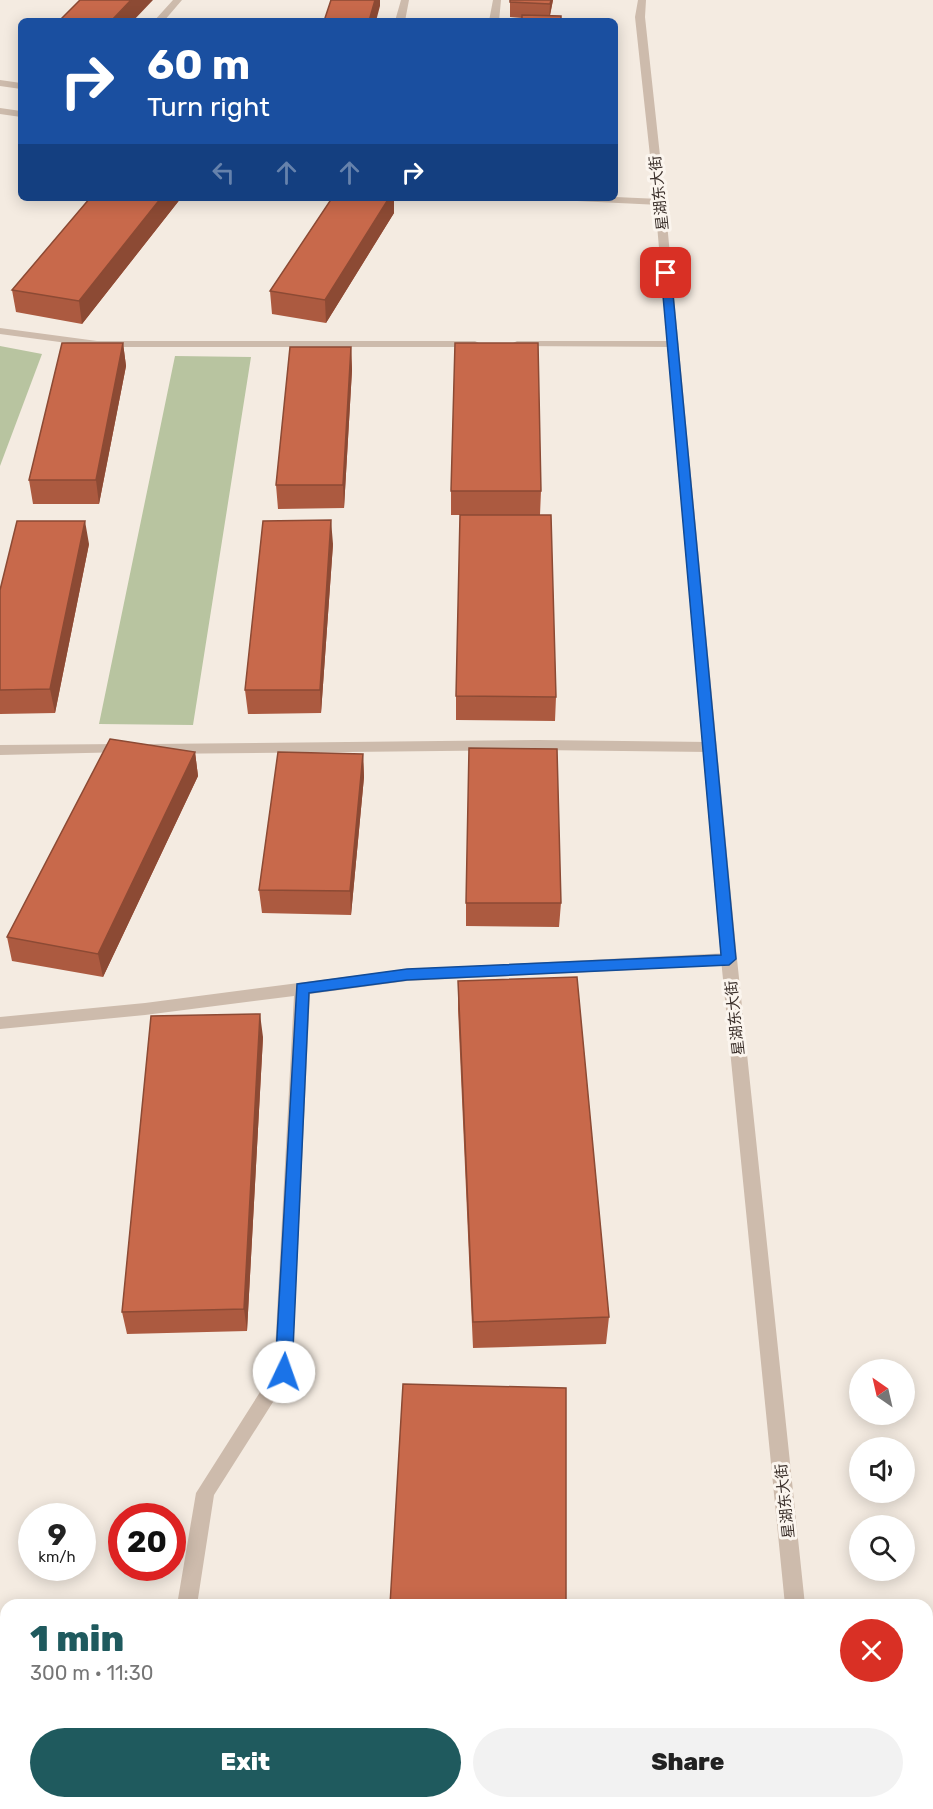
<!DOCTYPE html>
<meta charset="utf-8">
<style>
:root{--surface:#fff;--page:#f2f2f2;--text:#222;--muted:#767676;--accent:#1f5a5e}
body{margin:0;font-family:Rubik,"Noto Sans SC",sans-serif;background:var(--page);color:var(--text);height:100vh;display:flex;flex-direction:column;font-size:22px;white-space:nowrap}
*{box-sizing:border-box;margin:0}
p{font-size:20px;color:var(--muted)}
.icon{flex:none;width:33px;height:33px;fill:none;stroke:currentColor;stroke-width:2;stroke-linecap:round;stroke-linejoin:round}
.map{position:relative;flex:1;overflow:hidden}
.side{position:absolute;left:0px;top:1599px;width:933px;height:210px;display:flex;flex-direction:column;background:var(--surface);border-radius:18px 18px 0 0;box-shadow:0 3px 15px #0003}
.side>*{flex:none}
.top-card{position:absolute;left:18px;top:18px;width:600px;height:183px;border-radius:9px;box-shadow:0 3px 15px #0003;background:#1a4fa0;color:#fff;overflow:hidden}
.needle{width:39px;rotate:326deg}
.buttons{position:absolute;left:849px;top:1359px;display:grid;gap:12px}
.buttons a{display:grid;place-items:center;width:66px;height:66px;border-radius:50%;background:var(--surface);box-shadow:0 3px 15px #0003;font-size:30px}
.speed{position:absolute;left:18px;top:1503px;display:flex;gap:12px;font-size:30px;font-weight:700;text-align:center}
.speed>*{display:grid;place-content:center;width:78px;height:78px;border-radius:50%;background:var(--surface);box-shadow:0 3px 15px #0003;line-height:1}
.speed small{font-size:15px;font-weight:400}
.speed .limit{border:9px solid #d22;background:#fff;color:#111}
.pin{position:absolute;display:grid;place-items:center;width:51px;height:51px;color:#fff;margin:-26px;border-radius:12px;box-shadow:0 3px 9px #0006}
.me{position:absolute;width:66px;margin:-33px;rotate:3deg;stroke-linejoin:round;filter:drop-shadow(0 0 4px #0008)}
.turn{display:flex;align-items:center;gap:21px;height:126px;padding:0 30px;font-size:27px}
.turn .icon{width:78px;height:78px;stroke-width:2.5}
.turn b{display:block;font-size:42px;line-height:51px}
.lanes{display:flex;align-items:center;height:57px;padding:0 30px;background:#0003;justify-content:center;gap:30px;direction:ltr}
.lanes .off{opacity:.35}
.round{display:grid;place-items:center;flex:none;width:63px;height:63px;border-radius:32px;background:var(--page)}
.head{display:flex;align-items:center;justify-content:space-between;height:102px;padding:0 30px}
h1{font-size:36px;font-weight:800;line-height:45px;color:var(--accent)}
.cta{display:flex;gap:12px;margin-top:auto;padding:12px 30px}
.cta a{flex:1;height:69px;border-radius:36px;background:var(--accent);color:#fff;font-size:24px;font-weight:800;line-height:69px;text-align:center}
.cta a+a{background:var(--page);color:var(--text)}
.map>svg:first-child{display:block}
.green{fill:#b8c4a0}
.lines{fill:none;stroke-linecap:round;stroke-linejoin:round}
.service{fill:#cdbbac;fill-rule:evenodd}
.minor{fill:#cdbbac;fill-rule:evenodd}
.tertiary{fill:#cdbbac;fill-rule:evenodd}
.wall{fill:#ac5a40}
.shaded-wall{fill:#8c4a34}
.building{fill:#c8694b;stroke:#8c4a34;stroke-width:1.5}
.route{fill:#1a73e8;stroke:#114b97;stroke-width:1.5}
.labels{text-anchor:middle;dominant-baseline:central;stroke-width:6;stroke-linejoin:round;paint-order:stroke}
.street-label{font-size:15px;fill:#3b302b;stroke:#fbf5ee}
</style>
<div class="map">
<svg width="933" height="1809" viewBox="0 0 933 1809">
<rect width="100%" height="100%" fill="#f4ebe1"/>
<path class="green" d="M0 346 42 354 0 466Z
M175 356 251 357 193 725 99 724Z"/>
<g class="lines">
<path class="service" d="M173 0H182L164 21H154Z
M401 0H409L405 21H395Z
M493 0H501L499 21H489Z
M0 80 21 83V89L0 86Z
M0 328 97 341H475L481 344 475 347H97L0 334Z
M517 341H673L679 344 673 347 513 346 511 344Z
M538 740 709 742 716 747 709 752 538 750 150 754 143 749 150 744Z
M123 744 128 746 130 749 128 752 0 755V745Z
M729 953 734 955 737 959 734 963 729 965 407 981 310 994 292 1372 214 1495 197 1605H177L196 1493 274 1370 294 996 145 1015 0 1029V1017L145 1003 407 969Z
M0 1641H6V1661H0Z
M155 1803H175V1809H153Z"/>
<path class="minor" d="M0 108 21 111V117L0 114Z
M615 197 660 199 665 202 660 205 577 201 572 198Z"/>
<path class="tertiary" d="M638 0H646L645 17 665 202 737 959 805 1605H785L721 959 655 202 635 17Z
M804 1803H824L826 1809H804Z"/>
</g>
<path class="wall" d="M553 0 550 16 522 18 510 17V2Z
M90 198H181L82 324 16 312 12 290Z
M332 198H394V213L326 323 272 314 270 291Z
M123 343 126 366 99 504H33L29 480Z
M351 347 352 370 344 508 278 509 276 485Z
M451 491H541L540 515H451Z
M89 544 55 713 0 714V590Z
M333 544 321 713 248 714 245 690Z
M456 696 556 697 555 721 456 720Z
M195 752 198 776 103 977 12 961 7 937Z
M363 754 364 777 351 915 262 913 259 890Z
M466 903H561L559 927 466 926Z
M458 981 609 1317 606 1344 473 1348 458 1009Z
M263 1037 247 1331 127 1334 122 1312Z"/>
<path class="shaded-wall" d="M131 0H153L133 21H111Z
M375 0H380V6L376 21H369Z
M551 0H553L549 19 550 4Z
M161 198H181L82 324 79 301Z
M389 198H394V213L326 323 325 300Z
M123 343 126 366 99 504 96 480Z
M351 347 352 370 344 508 343 485Z
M331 520 333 544 321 713 320 690Z
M85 521 89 544 55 713 50 689Z
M195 752 198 776 103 977 98 954Z
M363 754 364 777 351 915 350 891Z
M260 1014 263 1037 247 1331 244 1309Z
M99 1803H107L106 1809H98Z"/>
<path class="building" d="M80 0H131L111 21H59Z
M331 0H375L369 21H324Z
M510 0H551L550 4 510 2Z
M522 15 561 16V21H522Z
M90 198H161L79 301 12 290Z
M332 198H389L325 300 270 291Z
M62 343H123L96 480H29Z
M455 343H538L541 491H451Z
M290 347H351L343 485H276Z
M460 515H551L556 697 456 696Z
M331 520 320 690H245L263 521Z
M17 521H85L50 689 0 690V590Z
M110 739 195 752 98 954 7 937Z
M469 748 557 749 561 903H466Z
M278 752 363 754 350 891 259 890Z
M577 977 609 1317 473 1322 458 981Z
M260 1014 244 1309 122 1312 151 1016Z
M403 1384 566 1388V1605H390Z
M0 1732H6V1803H99L98 1809H0Z
M379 1803H567V1809H379Z"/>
<path class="route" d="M666 270 671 273 736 959 729 965 407 980 309 993 292 1372 289 1377 284 1379 278 1377 275 1372 297 984 407 969 721 955 661 273Z"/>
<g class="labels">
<g class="street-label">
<text transform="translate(659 193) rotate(-96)">星湖东大街</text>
<text transform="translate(735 1018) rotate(-96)">星湖东大街</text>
<text transform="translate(785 1501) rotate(-96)">星湖东大街</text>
</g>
</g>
</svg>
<div class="buttons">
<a><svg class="needle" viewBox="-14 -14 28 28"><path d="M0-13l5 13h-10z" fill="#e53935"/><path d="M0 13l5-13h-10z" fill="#767676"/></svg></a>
<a><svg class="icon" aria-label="sound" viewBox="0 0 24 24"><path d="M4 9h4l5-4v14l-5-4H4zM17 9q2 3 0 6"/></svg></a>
<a><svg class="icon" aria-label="search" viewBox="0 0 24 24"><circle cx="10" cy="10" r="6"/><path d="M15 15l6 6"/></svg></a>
</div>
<div class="speed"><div>9<small>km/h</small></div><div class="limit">20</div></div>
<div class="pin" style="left:666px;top:273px;background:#d93025"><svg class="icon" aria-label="arrive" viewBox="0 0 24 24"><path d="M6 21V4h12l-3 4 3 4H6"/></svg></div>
<svg class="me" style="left:284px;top:1372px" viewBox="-20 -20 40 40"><circle r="19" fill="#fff"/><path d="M0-13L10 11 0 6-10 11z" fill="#1a73e8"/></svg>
<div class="top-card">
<div class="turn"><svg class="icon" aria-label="right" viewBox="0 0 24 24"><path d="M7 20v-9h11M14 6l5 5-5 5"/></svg><div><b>60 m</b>Turn right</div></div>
<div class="lanes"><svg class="icon off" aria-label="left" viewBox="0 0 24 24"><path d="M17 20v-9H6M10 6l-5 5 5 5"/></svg><svg class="icon off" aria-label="ahead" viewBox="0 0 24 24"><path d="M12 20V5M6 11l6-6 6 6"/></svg><svg class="icon off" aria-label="ahead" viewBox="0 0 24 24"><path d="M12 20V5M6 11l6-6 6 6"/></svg><svg class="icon" aria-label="right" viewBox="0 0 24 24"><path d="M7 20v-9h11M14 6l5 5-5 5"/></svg></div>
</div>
<section class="side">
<div class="head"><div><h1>1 min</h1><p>300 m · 11:30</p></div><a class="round" style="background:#d93025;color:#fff"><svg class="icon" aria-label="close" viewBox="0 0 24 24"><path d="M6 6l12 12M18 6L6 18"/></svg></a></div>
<div class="cta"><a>Exit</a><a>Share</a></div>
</section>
</div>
